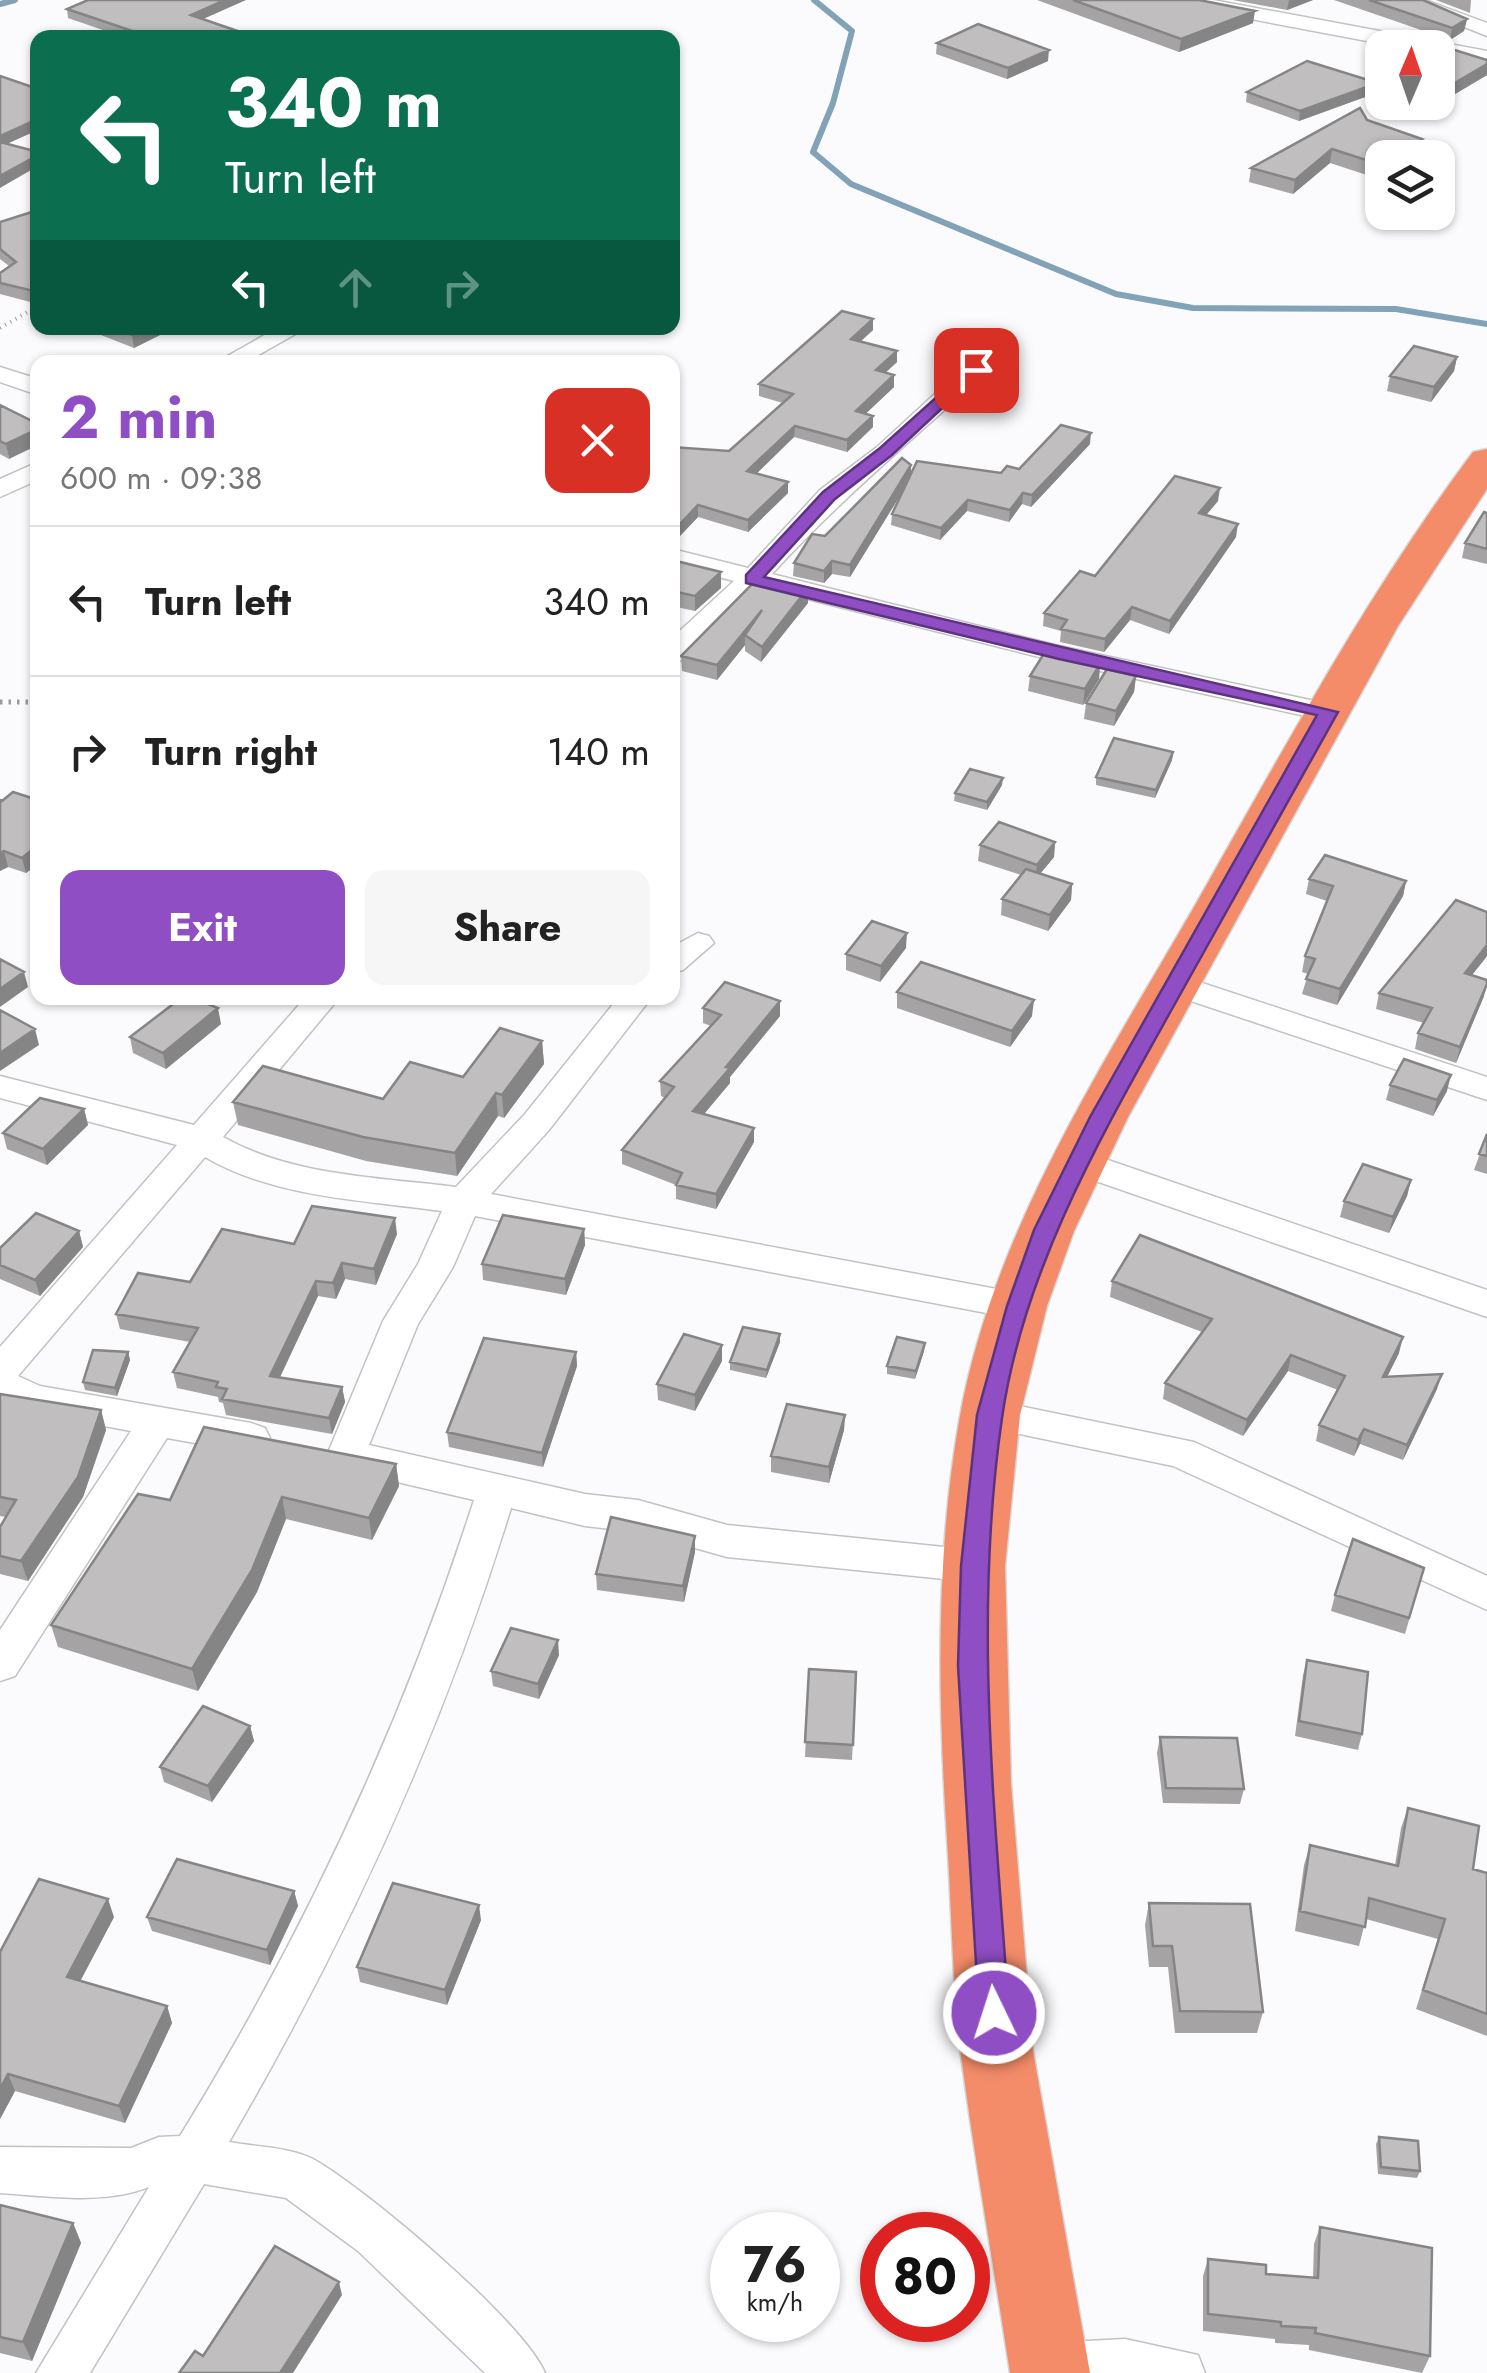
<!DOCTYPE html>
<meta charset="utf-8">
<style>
:root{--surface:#fff;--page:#f6f6f6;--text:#222;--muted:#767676;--line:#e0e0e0;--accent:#8f4ec3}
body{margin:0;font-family:Jost,sans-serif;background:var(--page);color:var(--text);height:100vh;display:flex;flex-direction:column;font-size:38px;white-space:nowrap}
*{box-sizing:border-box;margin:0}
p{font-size:32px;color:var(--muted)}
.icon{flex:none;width:55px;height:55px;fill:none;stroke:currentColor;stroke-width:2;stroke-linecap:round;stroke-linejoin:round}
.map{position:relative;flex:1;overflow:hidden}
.panel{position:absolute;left:30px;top:355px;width:650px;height:650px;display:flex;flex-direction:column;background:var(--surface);border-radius:20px;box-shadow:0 2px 8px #0004}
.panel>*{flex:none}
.guide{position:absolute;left:30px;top:30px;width:650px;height:305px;border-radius:20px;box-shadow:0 2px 8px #0004;background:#0b6e4f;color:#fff;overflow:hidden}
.needle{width:65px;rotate:2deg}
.tools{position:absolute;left:1365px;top:30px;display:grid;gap:20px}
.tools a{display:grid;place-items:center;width:90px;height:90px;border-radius:20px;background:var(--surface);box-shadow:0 2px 8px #0004;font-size:50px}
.speed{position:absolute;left:710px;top:2212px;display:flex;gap:20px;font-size:50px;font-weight:700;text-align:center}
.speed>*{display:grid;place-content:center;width:130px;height:130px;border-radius:50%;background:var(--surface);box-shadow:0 2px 8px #0004;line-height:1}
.speed small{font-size:25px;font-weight:400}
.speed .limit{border:15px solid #d22;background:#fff;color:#111}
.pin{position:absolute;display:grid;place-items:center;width:85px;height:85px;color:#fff;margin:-42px;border-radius:20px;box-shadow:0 5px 15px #0006}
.me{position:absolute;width:110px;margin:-55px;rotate:356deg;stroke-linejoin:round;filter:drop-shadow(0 0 8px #0008)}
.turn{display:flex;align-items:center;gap:35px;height:210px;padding:0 30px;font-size:45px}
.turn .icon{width:130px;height:130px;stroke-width:2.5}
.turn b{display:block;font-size:70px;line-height:85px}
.lanes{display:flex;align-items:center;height:95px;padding:0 30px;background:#0003;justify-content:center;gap:50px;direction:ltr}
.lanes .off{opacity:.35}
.round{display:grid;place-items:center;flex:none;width:105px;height:105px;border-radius:20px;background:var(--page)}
.headline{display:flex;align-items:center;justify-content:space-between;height:170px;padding:0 30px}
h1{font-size:60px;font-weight:700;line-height:75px;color:var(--accent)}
.button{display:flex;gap:20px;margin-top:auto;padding:20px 30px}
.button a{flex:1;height:115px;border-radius:20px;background:var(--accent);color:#fff;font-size:40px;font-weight:700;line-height:115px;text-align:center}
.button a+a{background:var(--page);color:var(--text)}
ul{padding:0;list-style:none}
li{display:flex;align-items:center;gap:30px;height:150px;padding:0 30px;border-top:2px solid var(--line)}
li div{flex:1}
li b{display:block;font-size:38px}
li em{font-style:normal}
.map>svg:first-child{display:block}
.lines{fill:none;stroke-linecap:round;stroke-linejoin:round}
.stream{stroke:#81a2b7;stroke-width:6}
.street-casing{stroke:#c1c2c4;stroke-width:3}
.highway-casing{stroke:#d6d6d6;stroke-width:3}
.path-far1{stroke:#9c9c9d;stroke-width:4;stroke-dasharray:1 5;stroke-linecap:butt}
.path{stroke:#9c9c9d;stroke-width:5;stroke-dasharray:2.5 6;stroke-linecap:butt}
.street{fill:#fff;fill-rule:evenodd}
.highway{fill:#f48c69;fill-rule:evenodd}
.wall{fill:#a5a3a4}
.shaded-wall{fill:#868586}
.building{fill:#c0bebf;stroke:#868586;stroke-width:2.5}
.route{fill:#8f4ec3;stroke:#5d337f;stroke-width:2.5}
</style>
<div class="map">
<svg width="1487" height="2373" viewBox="0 0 1487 2373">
<rect width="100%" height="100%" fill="#fbfbfd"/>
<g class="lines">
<path class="stream" d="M814 0 852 31 833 103 813 152 851 184 1116 294 1193 308 1396 309 1487 324
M0 4 15 0"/>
<g class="street-casing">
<path id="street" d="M1172 0H1213L1487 51V63L1438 54V48H1404L1182 6Z
M1397 0H1425L1487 23V36Z
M277 328H306L246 362H217Z
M998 342 1007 344 1010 349 1007 354C927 427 844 495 772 574L1059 646 1338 706 1342 712 1338 718 1328 721 1059 662 759 587 682 660 672 662V638L734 581 672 565V549L748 568 820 490 877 447 989 344Z
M0 367 38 379V395L0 382Z
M38 462V480L0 497V479Z
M698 933 709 936 714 943 683 970 672 973V947Z
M1175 974 1487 1077V1100L1164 992 1159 985 1164 978Z
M305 998H339L223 1137C292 1176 377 1177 456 1187L525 1114 618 998H651L549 1130 491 1194 1018 1293 1031 1296 1036 1306 1031 1316 1018 1319 475 1216 453 1267 418 1324 369 1445 585 1494 638 1500 727 1525 974 1550 988 1555 994 1566 988 1577 974 1582 727 1557 638 1532 585 1526 511 1508C443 1731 346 1941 229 2142 256 2147 289 2147 313 2159 365 2188 524 2322 545 2373H485L358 2251 286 2198 204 2184 90 2373H36L149 2187C103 2205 48 2196 0 2193V2147L131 2148 159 2137 180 2136C304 1935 402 1725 474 1500L346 1470 332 1466 327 1455 383 1321 418 1264 442 1211C363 1200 275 1198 205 1157L18 1376 40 1386 251 1423 265 1428 270 1438 265 1448 251 1453 167 1438 15 1676 0 1681V1630L131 1431 34 1413 0 1400V1347L177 1145 0 1098V1076L194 1125Z
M1079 1150 1487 1290V1317L1067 1171 1062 1162 1067 1153Z
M990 1400 1194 1442 1487 1576V1610L1173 1466 977 1425 971 1415 977 1405Z
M1125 2339 1198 2355 1205 2373H1026L1024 2368 1031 2350 1049 2343Z"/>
</g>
<g class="highway-casing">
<path id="highway" d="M1487 449V489L1398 626 1128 1117 1074 1231 1047 1306 1020 1415 1005 1566 1011 1784 1033 2051 1090 2373H1010C994 2267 975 2162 961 2056 952 1985 952 1911 947 1839 938 1699 935 1555 960 1416 994 1229 1104 1064 1197 902 1284 749 1367 594 1473 452Z"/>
</g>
<path class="path-far1" d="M0 328 38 306"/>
<path class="path" d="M0 702H38"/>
<use href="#street" class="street"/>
<use href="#highway" class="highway"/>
</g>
<path class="wall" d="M1037 0H1199L1253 23 1179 52Z
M1233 0H1313L1287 10Z
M1334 0H1423L1467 19 1464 31 1450 40Z
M1436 0H1471L1470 13Z
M67 9 203 19 258 38H126L68 18Z
M937 43 1048 61 1007 79 936 54Z
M1438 48 1487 60V75L1450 97 1438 93Z
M1378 83 1376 93 1299 121 1246 102 1247 92Z
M1367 120 1420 153 1382 158V172L1373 177 1330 163 1293 194 1249 182 1251 168Z
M38 210V304L0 294V273L9 266 0 259V222Z
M873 319V330L861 341 897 351V362L885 373 894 375V387L865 414 873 427 847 452 794 437 756 474 788 493 748 532 698 517 679 537 672 536V447L729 451 783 403 759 396V384Z
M83 328H174L134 348Z
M1457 357 1454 371 1431 402 1387 391 1390 376Z
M0 405 9 459 0 454Z
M1090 444 1031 507 1022 504 1009 522 967 511 940 540 891 525 892 514 902 491 850 577 832 574 824 583 793 576 794 563 825 536 911 473H1001L1019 469Z
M1218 501 1206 515 1236 537 1169 634 1130 620 1104 652 1060 642 1061 631 1043 626 1044 613 1095 576Z
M1487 513V564L1462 558 1465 543Z
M672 560 721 572V588L695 611 672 606Z
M808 588V603L761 662 745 651V645L717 680 682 671 681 656Z
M1100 664 1099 679 1083 705 1028 691 1030 676Z
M1136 676 1134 692 1114 726 1084 719 1086 703Z
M1173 752 1172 760 1155 798 1096 785V777Z
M1002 785 987 810 954 801 955 793Z
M0 800H38V864L26 873 8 867 0 871Z
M1055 842 1054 857 1040 874 1072 884 1071 900 1048 931 1001 915 1002 899 1021 875 978 861 980 845Z
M1309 879 1406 881 1403 896 1337 1005 1302 994 1308 974 1302 972 1305 956 1327 901 1306 894Z
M1487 912V956L1472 975 1484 996 1456 1063 1415 1049 1418 1033 1424 1023 1376 1009 1379 993Z
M906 948 880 982 846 970V954Z
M897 992 1032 1016 1010 1047 897 1008Z
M780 1001V1016L730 1077V1083L704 1114 754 1128V1142L716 1209 676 1199V1185L622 1164V1150L665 1098 661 1096 660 1081 711 1026 703 1023V1008Z
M221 1024 166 1069 133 1053 130 1037Z
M542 1041 544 1064 504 1118 498 1116 457 1176 366 1161 238 1125 233 1102 383 1099 463 1077Z
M1390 1085 1447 1091 1433 1116 1386 1100Z
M84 1109 88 1125 47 1165 7 1149 3 1133Z
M1487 1134V1174L1474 1170Z
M1411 1180 1407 1196 1389 1233 1340 1217 1344 1201Z
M584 1229 585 1245 566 1295 483 1280 482 1264Z
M79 1231 83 1247 40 1296 0 1279V1248Z
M397 1234 376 1285 345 1279 336 1299 318 1296 280 1377 342 1387 345 1402 332 1434 226 1415 223 1403 219 1402 218 1397 177 1388 173 1372 190 1342 120 1329 116 1314 190 1282 294 1244Z
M1112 1281 1399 1353 1387 1377 1437 1389 1403 1460 1360 1444 1354 1456 1316 1441 1319 1425 1338 1390 1288 1371 1243 1436 1163 1399 1165 1383 1202 1332 1110 1297Z
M780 1334V1342L766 1378 730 1370V1362Z
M924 1351 915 1379 887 1374V1366Z
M128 1352 130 1360 117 1396 85 1390 83 1382Z
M576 1352 577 1366 543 1467 449 1447 447 1432Z
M722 1361 695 1411 658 1400 657 1384Z
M0 1394 101 1410 106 1430 83 1497 28 1581 0 1574V1527L6 1517 0 1516Z
M845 1415 844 1430 829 1483 771 1472V1456Z
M396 1464 399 1486 372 1540 286 1519 257 1592 198 1691 58 1647 51 1625 170 1500Z
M695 1552 684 1602 597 1590 596 1574Z
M1424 1568 1405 1634 1331 1611 1335 1595Z
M559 1655 539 1699 493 1686 491 1671Z
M1307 1660 1362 1734 1358 1750 1295 1736 1303 1675Z
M809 1669 856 1672 852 1760 805 1757Z
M250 1726 254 1741 212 1802 164 1782 160 1767Z
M1160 1737 1244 1789 1240 1804 1163 1803 1157 1753Z
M1408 1808 1473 1869 1487 1873V2036L1416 2009 1438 1939 1366 1919 1359 1946 1295 1931 1304 1865 1310 1845 1395 1865 1401 1828Z
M294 1891 298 1906 270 1965 152 1931 147 1917Z
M1149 1903 1263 2012 1257 2033H1175L1168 1967H1149L1145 1925Z
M114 1917 80 1981 167 2006 172 2023 125 2123 15 2091 0 2119V1952Z
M481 1920 447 2005 360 1982 357 1967Z
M1379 2137 1420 2171 1417 2178 1378 2174 1376 2144Z
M0 2205 73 2223 81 2243 32 2361 0 2353Z
M1320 2227 1430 2356 1422 2373 1309 2350V2345L1275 2343V2339L1203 2331V2276L1208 2259 1266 2274 1313 2278 1314 2244Z"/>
<path class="shaded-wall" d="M225 0H246L192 24 191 15Z
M1289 0H1313L1287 10Z
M1255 11 1253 23 1179 52 1181 39Z
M1467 19 1464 31 1450 40 1452 28Z
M1049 50 1048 61 1007 79 1008 68Z
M1487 64V75L1450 97 1453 84Z
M1378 83 1376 93 1299 121 1300 111Z
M38 119V130L0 147V136Z
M1422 139 1420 153 1410 158H1386Z
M1332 149 1330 163 1293 194 1295 180Z
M38 155V166L0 188V176Z
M1382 159V172L1373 177 1375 163Z
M873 319V330L851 350V339Z
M147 328H174L134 348 132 335Z
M897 351V362L875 382 876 370Z
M1457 357 1454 371 1431 402 1434 387Z
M894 375V387L856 423V411Z
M873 416V427L847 452V440Z
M795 426 794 437 747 483V471Z
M38 429V445L9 459 6 444Z
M1091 433 1090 444 1031 507 1032 495Z
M911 465V478L850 577V565Z
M788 482V493L748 532V520Z
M1220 488 1218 501 1197 526 1199 513Z
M1023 493 1022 504 1009 522 1010 510Z
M968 500 967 511 940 540 941 528Z
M698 505V517L679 537 678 526Z
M1238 524 1236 537 1169 634 1170 621Z
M832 561V574L824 583V571Z
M721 572V588L695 611V596Z
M808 588V603L761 662 762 647Z
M1132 607 1130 620 1104 652 1105 639Z
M762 610 745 635V645L717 680V665Z
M1100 664 1099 679 1083 705 1085 689Z
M1136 676 1134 692 1114 726 1116 711Z
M1173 752 1172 760 1155 798 1156 790Z
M1003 778 1002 785 987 810V802Z
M1055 842 1054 857 1035 880 1037 865Z
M38 845V864L26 873 22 858Z
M4 851 8 867 0 871V853Z
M1406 881 1403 896 1337 1005 1340 989Z
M1072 884 1071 900 1048 931 1050 915Z
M907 933 906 948 880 982 881 966Z
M1487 945V956L1461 989 1465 973Z
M24 972 28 987 0 1007V989Z
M1487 984 1484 996 1456 1063 1460 1047Z
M1034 1000 1032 1016 1010 1047 1012 1031Z
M780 1001V1016L730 1077V1083L694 1126 693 1111 726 1067Z
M218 1008 221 1024 166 1069 163 1053Z
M35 1029 39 1045 0 1071V1053Z
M542 1041 544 1064 504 1118 502 1095Z
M1451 1075 1447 1091 1433 1116 1437 1100Z
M496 1093 498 1116 457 1176 455 1153Z
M84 1109 88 1125 47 1165 43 1149Z
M754 1128V1142L716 1209V1194Z
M1411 1180 1407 1196 1389 1233 1393 1217Z
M395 1218 397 1234 376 1285 374 1269Z
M584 1229 585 1245 566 1295 565 1279Z
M79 1231 83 1247 40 1296 35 1280Z
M342 1263 345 1279 336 1299 333 1283Z
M316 1281 318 1296 273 1392 270 1376Z
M780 1334V1342L766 1378 767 1370Z
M1403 1337 1399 1353 1379 1393 1383 1377Z
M925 1343 924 1351 915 1379 916 1371Z
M722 1345V1361L695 1411V1395Z
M128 1352 130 1360 117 1396 115 1388Z
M576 1352 577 1366 543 1467 542 1453Z
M1291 1355 1288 1371 1243 1436 1247 1420Z
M1442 1374 1437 1389 1403 1460 1407 1445Z
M342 1387 345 1402 332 1434 329 1418Z
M101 1410 106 1430 83 1497 28 1581 21 1561Z
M845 1415 844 1430 829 1483V1467Z
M1364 1429 1360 1444 1354 1456 1358 1440Z
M396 1464 399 1486 372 1540 369 1518Z
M282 1497 286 1519 257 1592 198 1691 192 1669Z
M695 1536V1552L684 1602 683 1586Z
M558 1640 559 1655 539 1699 538 1684Z
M250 1726 254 1741 212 1802 208 1786Z
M294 1891 298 1906 270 1965 267 1950Z
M108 1899 114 1917 73 1995 67 1977Z
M479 1905 481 1920 447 2005 445 1990Z
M167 2006 172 2023 125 2123 119 2106Z
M8 2074 15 2091 0 2119V2089Z
M73 2223 81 2243 32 2361 23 2342Z
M339 2282 342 2295 293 2373H280Z"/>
<path class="building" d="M88 0H225L191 15 258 38H153L67 9Z
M1073 0H1199L1255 11 1181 39Z
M1369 0H1423L1467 19 1452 28Z
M978 24 1049 50 1008 68 937 43Z
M1429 42 1487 60V64L1453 84 1438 79V48H1419Z
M1307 61 1378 83 1300 111 1247 92Z
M0 76 38 89V119L0 136Z
M1360 108 1367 120 1422 139 1386 158H1382V159L1375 163 1332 149 1295 180 1251 168Z
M0 142 38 152V155L0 176Z
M38 210V292L0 283V273L16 262 0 249V222Z
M842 311 873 319 851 339 897 351 876 370 894 375 856 411 873 416 847 440 795 426 747 471 788 482 748 520 698 505 678 526 672 524V447L729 451 793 394 759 384Z
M113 328H147L132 335Z
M1414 346 1457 357 1434 387 1390 376Z
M0 405 38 424V429L6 444 0 441Z
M1061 425 1091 433 1032 495 1023 493 1010 510 968 500 941 528 892 514 917 461 1001 473 1007 466 1019 469Z
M902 458 911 465 850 565 832 561 824 571 794 563 812 534 825 536Z
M1175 476 1220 488 1199 513 1238 524 1170 621 1132 607 1105 639 1061 629 1067 620 1044 613 1080 571 1095 576Z
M1484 512 1487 513V549L1465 543Z
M672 560 721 572 695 596 672 591Z
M758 578 808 588 762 647 745 635 762 610 717 665 681 656Z
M1048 647 1100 664 1085 689 1030 676Z
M1107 669 1136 676 1116 711 1086 703Z
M1114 738 1173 752 1156 790 1096 777Z
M970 769 1003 778 987 802 955 793Z
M13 792 38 800V845L22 858 4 851 0 853V800L2 801Z
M999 822 1055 842 1037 865 980 845Z
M1325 855 1406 881 1340 989 1306 979 1315 959 1305 956 1333 886 1309 879Z
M1026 869 1072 884 1050 915 1002 899Z
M1456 900 1487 912V945L1465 973 1487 980V984L1460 1047 1418 1033 1432 1008 1379 993Z
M872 921 907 933 881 966 846 954Z
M0 959 24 972 0 989Z
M921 962 1034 1000 1012 1031 897 992Z
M725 982 780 1001 726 1067 730 1068 693 1111 754 1128 716 1194 676 1185 682 1173 622 1150 674 1087 660 1081 721 1015 703 1008Z
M181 998H193L218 1008 163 1053 130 1037Z
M0 1010 35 1029 0 1053Z
M500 1028 542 1041 502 1095 496 1093 455 1153 363 1137 233 1102 263 1066 383 1099 410 1062 463 1077Z
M1404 1059 1451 1075 1437 1100 1390 1085Z
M40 1098 84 1109 43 1149 3 1133Z
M1487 1134V1156L1479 1154Z
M1363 1164 1411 1180 1393 1217 1344 1201Z
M312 1206 395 1218 374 1269 342 1263 333 1283 316 1281 270 1376 342 1387 329 1418 222 1399 227 1389 216 1387 218 1382 173 1372 198 1328 116 1314 138 1273 190 1282 222 1229 294 1244Z
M36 1213 79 1231 35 1280 0 1265V1248Z
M503 1215 584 1229 565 1279 482 1264Z
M1140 1235 1403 1337 1383 1377 1442 1374 1407 1445 1364 1429 1358 1440 1319 1425 1345 1376 1291 1355 1247 1420 1165 1383 1212 1319 1112 1281Z
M743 1327 780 1334 767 1370 730 1362Z
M684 1334 722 1345 695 1395 657 1384Z
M897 1337 925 1343 916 1371 887 1366Z
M484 1338 576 1352 542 1453 447 1432Z
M93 1350 128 1352 115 1388 83 1382Z
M0 1394 101 1410 78 1477 21 1561 0 1556V1527L16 1500 0 1497Z
M787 1404 845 1415 829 1467 771 1456Z
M204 1427 396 1464 369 1518 282 1497 252 1570 192 1669 51 1625 138 1494 170 1500Z
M611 1517 695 1536 683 1586 596 1574Z
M1353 1539 1424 1568 1409 1618 1335 1595Z
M511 1628 558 1640 538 1684 491 1671Z
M1307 1660 1368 1672 1362 1734 1299 1721Z
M809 1669 856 1672 853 1745 805 1742Z
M203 1706 250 1726 208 1786 160 1767Z
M1160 1737 1237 1738 1244 1789 1166 1788Z
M1408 1808 1479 1826 1473 1869 1487 1873V2014L1423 1990 1445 1919 1369 1898 1365 1927 1300 1911 1310 1845 1398 1866Z
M177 1859 294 1891 267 1950 147 1917Z
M39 1879 108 1899 67 1977 167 2006 119 2106 8 2074 0 2089V1952Z
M393 1883 479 1905 445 1990 357 1967Z
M1149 1903 1250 1904 1263 2012 1180 2011 1172 1946H1153Z
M1379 2137 1418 2141 1420 2171 1381 2167Z
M0 2205 73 2223 23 2342 0 2337Z
M1320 2227 1432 2248 1430 2356 1315 2333 1316 2328 1281 2326V2322L1208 2314V2259L1266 2265V2274L1318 2278Z
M275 2246 339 2282 280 2373H179L195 2351 203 2356Z"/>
<path class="route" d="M970 367 983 370 892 455 835 499 764 577 1338 712C1283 811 1227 910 1172 1009 1101 1136 1023 1271 1002 1418 973 1616 995 1814 1009 2013L1005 2023 994 2027 984 2023 979 2013 958 1666 961 1566 977 1415 1007 1306 1034 1230 1090 1117 1317 715 1059 659 746 583V575L823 492 880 448Z"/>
</svg>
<div class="tools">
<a><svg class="needle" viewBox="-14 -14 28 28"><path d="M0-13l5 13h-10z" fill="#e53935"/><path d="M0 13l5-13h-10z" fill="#767676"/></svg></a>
<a><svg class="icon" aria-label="layers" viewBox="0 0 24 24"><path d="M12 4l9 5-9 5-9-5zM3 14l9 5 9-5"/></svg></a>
</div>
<div class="speed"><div>76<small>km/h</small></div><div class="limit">80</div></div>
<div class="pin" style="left:976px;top:370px;background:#d93025"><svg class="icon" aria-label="arrive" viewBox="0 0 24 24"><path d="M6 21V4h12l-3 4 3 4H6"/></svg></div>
<svg class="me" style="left:994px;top:2013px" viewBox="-20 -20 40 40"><circle r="17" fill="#8f4ec3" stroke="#fff" stroke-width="3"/><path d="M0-11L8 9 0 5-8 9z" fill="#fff"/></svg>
<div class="guide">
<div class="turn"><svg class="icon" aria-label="left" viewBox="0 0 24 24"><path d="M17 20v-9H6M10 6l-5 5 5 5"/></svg><div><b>340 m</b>Turn left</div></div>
<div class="lanes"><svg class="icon" aria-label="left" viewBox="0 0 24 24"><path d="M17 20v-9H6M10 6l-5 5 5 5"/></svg><svg class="icon off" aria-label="ahead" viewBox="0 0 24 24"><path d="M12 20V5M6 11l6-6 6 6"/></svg><svg class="icon off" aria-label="right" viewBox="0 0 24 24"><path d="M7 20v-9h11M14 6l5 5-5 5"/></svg></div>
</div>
<section class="panel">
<div class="headline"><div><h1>2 min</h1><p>600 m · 09:38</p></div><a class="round" style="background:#d93025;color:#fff"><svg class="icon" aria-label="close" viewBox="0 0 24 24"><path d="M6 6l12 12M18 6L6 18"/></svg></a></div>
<ul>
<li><svg class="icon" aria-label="left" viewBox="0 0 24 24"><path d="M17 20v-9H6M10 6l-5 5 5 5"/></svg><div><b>Turn left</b></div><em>340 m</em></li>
<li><svg class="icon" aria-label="right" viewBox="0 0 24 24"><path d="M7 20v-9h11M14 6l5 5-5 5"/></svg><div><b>Turn right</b></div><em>140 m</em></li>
</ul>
<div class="button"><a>Exit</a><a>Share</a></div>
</section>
</div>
